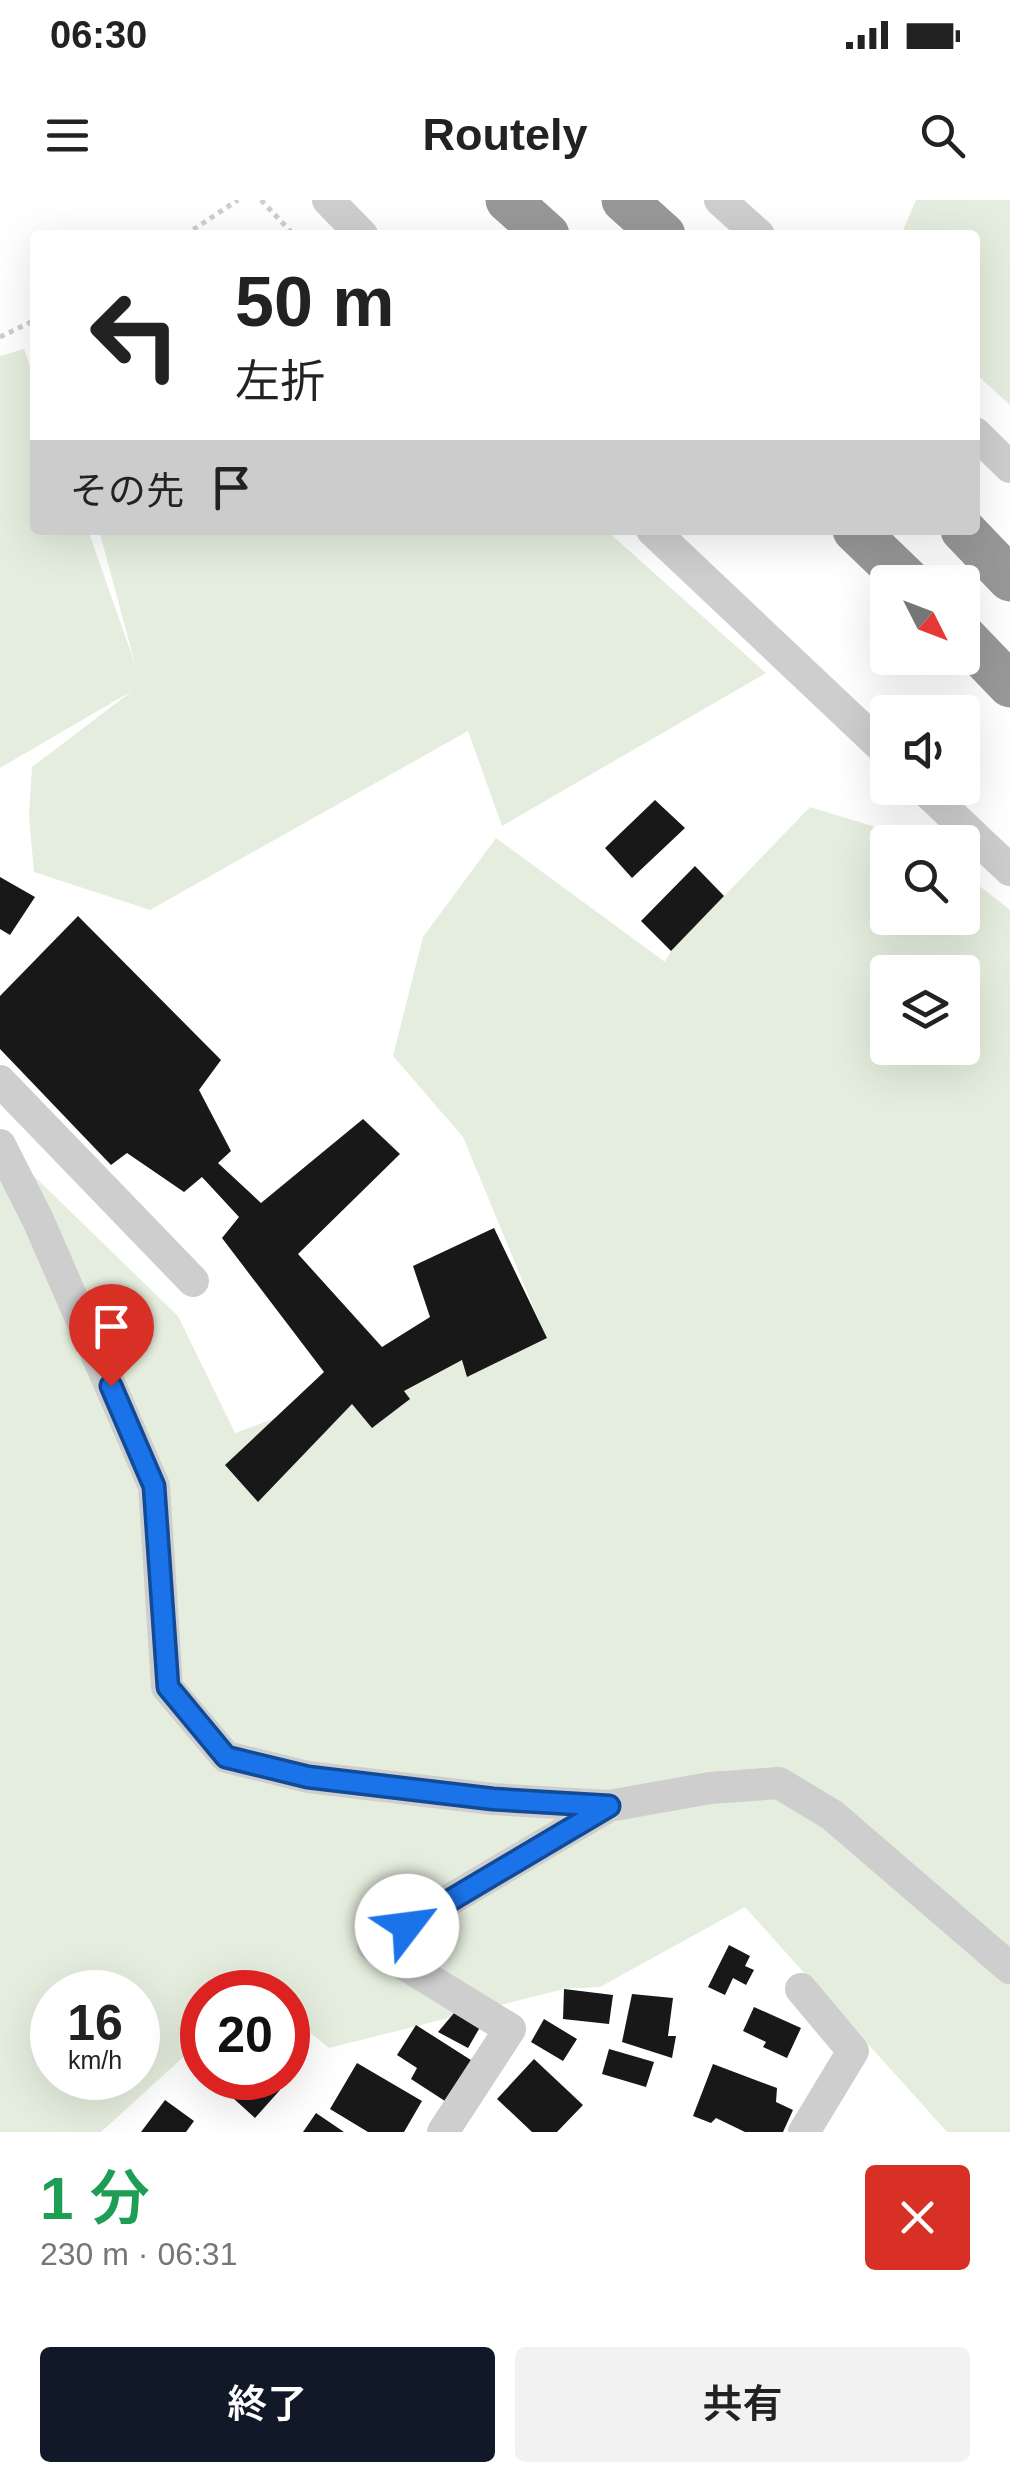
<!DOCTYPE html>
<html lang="ja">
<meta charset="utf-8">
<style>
:root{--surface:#fff;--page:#f2f2f2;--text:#222;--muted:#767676;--accent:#111827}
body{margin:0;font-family:Arial,"Noto Sans JP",sans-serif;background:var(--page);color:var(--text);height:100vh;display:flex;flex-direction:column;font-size:38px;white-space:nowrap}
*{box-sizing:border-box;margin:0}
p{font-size:32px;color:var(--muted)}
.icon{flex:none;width:55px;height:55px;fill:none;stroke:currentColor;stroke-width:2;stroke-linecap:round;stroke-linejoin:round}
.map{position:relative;height:1932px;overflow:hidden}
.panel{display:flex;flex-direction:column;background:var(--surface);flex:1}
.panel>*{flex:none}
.guide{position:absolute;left:30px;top:30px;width:950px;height:305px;border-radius:10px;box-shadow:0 10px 40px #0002;background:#fff;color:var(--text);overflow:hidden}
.needle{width:65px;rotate:132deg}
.fabs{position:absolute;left:870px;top:365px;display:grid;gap:20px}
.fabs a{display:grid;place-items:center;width:110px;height:110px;border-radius:10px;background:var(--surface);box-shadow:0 10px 40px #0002;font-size:50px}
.speed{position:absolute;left:30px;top:1770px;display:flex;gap:20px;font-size:50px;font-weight:700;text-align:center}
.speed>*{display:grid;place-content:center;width:130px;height:130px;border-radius:50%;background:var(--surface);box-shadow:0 10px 40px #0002;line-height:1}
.speed small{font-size:25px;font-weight:400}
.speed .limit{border:15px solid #d22;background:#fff;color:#111}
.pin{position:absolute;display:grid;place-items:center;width:85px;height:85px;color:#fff;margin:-102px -42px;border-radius:50% 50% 50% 0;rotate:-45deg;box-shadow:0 0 10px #0007}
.pin .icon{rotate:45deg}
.me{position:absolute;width:110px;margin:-55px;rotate:60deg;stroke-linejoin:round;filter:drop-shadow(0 0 8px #0008)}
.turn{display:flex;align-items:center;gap:35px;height:210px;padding:0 40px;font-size:45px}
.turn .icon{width:130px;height:130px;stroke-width:2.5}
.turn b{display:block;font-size:70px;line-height:85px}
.then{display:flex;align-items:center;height:95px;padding:0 40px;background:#0003;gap:20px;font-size:38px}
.round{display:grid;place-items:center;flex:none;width:105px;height:105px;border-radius:10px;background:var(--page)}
.headline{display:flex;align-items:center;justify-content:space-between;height:170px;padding:0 40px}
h1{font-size:60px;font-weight:600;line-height:75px;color:#1e9e55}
.button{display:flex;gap:20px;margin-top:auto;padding:20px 40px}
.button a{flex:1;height:115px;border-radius:10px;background:var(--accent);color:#fff;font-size:40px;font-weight:600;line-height:115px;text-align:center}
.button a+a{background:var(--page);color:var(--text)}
.status{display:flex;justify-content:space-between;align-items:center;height:70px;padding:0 50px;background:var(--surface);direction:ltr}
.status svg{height:28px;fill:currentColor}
header{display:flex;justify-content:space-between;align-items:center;height:130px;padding:0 40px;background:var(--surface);font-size:45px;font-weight:600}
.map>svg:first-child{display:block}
.green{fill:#e5eede;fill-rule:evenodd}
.building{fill:#181818}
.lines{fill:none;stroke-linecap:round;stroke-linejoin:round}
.path{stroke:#cecece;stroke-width:5;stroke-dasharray:5 5;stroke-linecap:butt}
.minor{stroke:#cecece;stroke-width:32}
.highway{stroke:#989898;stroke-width:45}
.route-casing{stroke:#114b97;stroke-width:25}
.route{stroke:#1a73e8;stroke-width:18}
</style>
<div class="status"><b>06:30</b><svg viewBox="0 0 49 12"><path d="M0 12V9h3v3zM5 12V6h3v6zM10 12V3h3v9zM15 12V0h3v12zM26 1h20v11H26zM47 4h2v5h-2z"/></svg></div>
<header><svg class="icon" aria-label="menu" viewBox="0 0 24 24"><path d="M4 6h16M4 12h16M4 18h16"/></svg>Routely<svg class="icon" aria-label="search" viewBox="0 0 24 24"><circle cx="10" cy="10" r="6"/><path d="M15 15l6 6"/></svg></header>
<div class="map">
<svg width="1010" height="1932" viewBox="0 0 1010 1932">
<rect width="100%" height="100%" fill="#fff"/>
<path class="green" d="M916 0H1010V205L975 173V35H901Z
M24 149 35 181V330H88L135 464 99 330H606L766 473 502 626 468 531 150 710 34 672 29 616 32 567 132 491 0 568V156Z
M810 607 924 642H888V718H962L963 673 1010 710V1932H947L745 1707 600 1787 564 1789 329 1848 288 1814V1792H202V1840L101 1932H0V943L178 1116 235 1233 340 1194 546 1138 463 937 393 856 423 737 496 638 665 762 671 751ZM888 772H962V848H888ZM52 1792H138V1878H52Z"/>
<path class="building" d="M655 600 685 628 632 678 605 648Z
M695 666 724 696 671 751 641 721Z
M0 677 35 697 10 735 0 729Z
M78 716 221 860 199 890 231 951 218 963 261 1003 363 919 400 954 298 1054 382 1147 430 1117 413 1066 494 1028 547 1138 467 1177 462 1160 404 1191 410 1199 372 1228 352 1204 258 1302 225 1265 324 1172 222 1038 239 1017 202 977 184 992 127 953 111 965 0 849V796Z
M729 1745 750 1756 745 1766 754 1770 746 1785 733 1778 725 1795 708 1787Z
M564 1789 613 1795 609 1824 563 1819Z
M632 1794 673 1798 668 1836H676L672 1858 622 1842Z
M460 1806 483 1822 468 1848 438 1832Z
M754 1807 801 1828 787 1858 763 1847 766 1842 743 1831Z
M544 1819 577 1839 563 1861 531 1842Z
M416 1825 474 1862 448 1903 411 1879 417 1868 397 1855Z
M609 1849 654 1862 646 1887 602 1874Z
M534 1859 583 1905 557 1932H532L497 1899Z
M357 1863 422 1901 404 1932H368L330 1909Z
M713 1864 777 1888 776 1902 793 1910 783 1932H745L716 1918 711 1923 693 1916Z
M231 1878H266L280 1890 255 1918 222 1888Z
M165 1900 194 1921 186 1932H141Z
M316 1913 344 1932H303Z"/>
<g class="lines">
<path class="path" d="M261 0 294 35
M185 35 238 0
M0 137 35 120"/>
<path class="minor" d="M328 0 362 35
M720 0 759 35
M975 233 1010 267
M652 330 888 553
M923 588 1010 670
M0 881 193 1081
M0 945 38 1020 154 1286 167 1487 226 1557 308 1577 493 1599 609 1606 710 1588 779 1583 832 1615 1010 1768
M801 1789 853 1851 804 1932
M443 1932 510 1829 373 1745 609 1606"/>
<path class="highway" d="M508 0 547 35
M624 0 663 35
M855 330 909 382
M963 330 1010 379
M962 435 1010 485"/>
</g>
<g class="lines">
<g class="route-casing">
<path id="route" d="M111 1186 154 1286 168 1487 226 1557 308 1577 493 1599 609 1606 407 1726"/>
</g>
<use href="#route" class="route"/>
</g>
</svg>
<div class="fabs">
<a><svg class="needle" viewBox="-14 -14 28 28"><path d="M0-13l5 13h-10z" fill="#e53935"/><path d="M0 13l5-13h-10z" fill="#767676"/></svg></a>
<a><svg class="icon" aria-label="sound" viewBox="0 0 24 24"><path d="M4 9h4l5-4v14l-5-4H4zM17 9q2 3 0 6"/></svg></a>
<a><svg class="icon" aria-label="search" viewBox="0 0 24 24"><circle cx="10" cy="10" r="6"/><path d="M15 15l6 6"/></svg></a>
<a><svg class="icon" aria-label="layers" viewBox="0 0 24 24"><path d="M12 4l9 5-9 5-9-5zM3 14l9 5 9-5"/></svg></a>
</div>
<div class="speed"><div>16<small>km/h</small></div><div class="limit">20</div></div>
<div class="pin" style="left:111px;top:1186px;background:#d93025"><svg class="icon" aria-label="arrive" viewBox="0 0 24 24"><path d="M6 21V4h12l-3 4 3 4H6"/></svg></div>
<svg class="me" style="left:407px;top:1726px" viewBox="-20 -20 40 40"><circle r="19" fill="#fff"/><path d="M0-13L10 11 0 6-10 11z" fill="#1a73e8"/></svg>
<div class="guide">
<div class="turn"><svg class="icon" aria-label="left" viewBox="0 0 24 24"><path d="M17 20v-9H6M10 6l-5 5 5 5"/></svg><div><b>50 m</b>左折</div></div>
<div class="then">その先<svg class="icon" aria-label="arrive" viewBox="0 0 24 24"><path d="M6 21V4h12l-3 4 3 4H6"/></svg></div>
</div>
</div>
<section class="panel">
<div class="headline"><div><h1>1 分</h1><p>230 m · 06:31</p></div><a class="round" style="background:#d93025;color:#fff"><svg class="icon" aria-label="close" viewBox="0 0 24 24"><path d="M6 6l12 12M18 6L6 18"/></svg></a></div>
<div class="button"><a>終了</a><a>共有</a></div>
</section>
